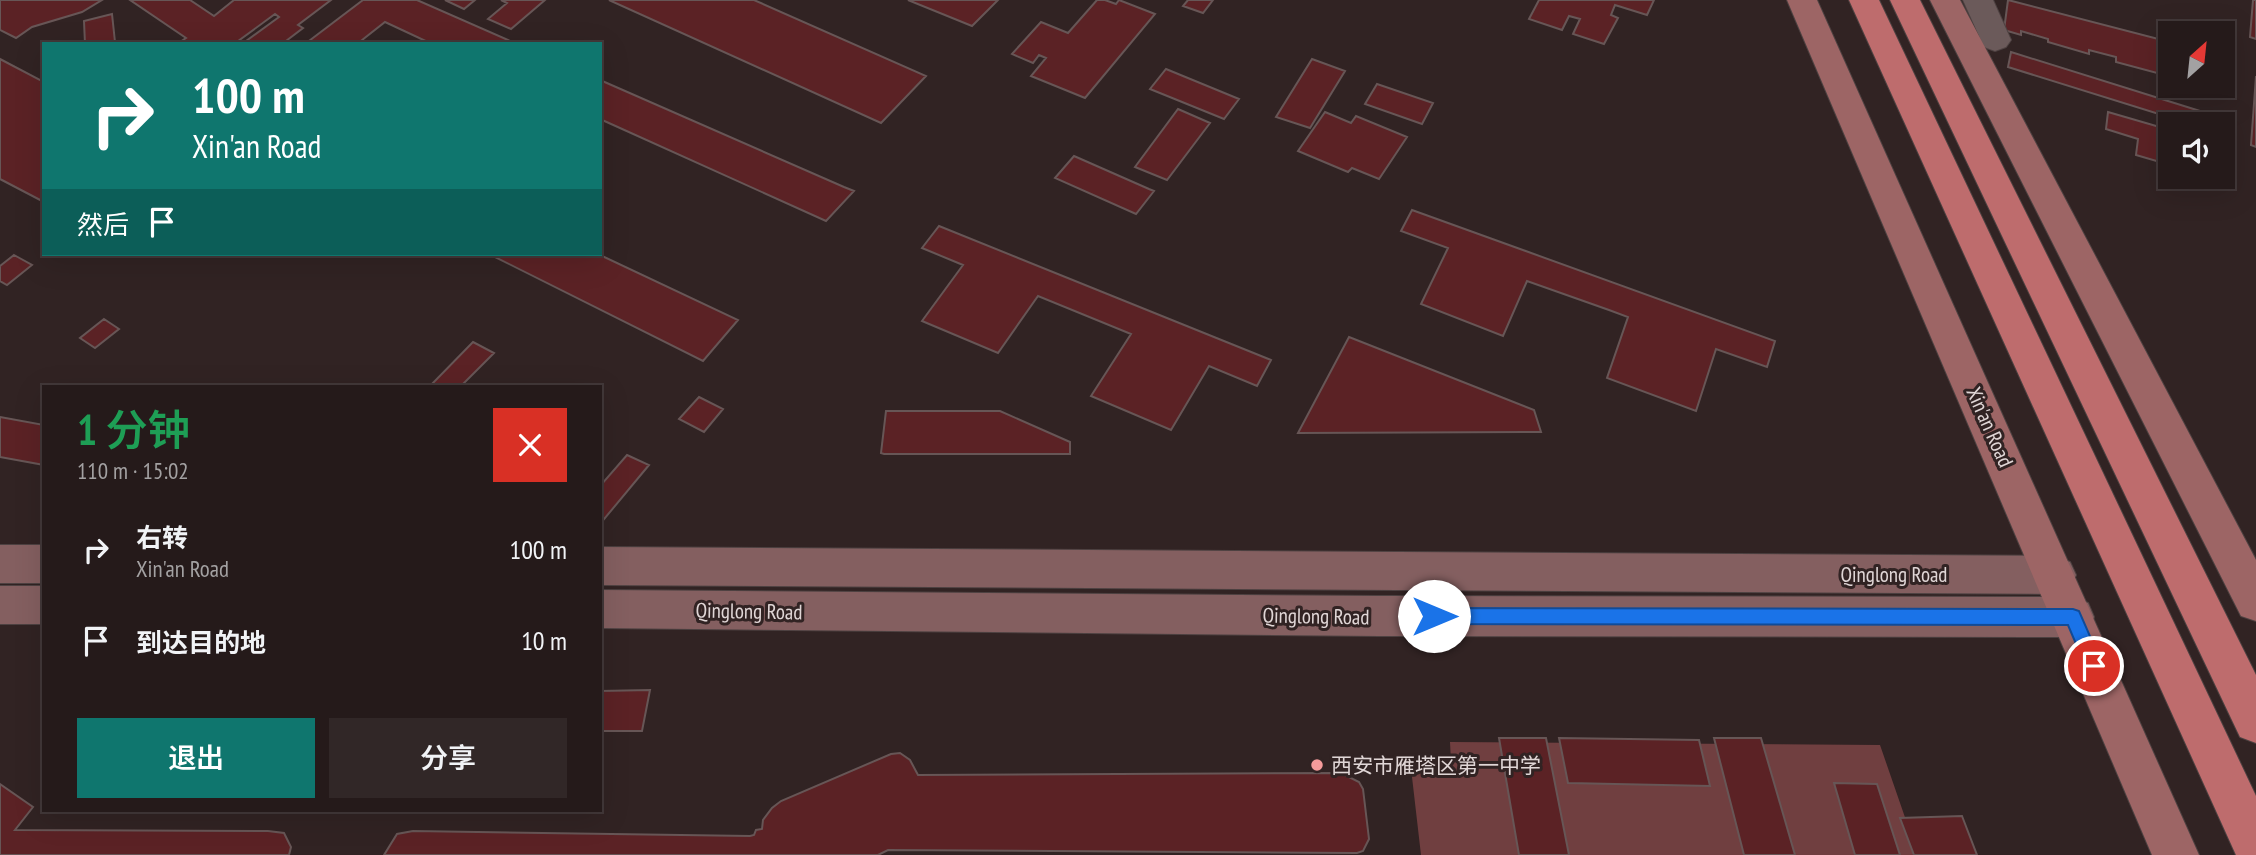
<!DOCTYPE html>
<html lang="zh">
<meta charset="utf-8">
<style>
:root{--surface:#251a1a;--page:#312727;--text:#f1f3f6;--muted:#a3a1a2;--line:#423839;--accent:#0f766e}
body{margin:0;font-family:"PT Sans Narrow","Noto Sans SC",sans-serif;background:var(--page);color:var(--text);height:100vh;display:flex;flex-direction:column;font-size:26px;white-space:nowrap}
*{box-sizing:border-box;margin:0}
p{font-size:23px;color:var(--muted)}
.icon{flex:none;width:38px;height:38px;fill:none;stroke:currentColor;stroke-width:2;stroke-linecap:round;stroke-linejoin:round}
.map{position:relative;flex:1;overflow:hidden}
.side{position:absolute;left:42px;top:385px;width:560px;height:427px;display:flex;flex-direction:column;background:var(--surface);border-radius:0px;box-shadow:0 7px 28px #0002,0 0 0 2px var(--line)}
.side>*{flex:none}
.top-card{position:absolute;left:42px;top:42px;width:560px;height:214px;border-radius:0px;box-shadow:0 7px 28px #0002,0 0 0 2px var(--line);background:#0f766e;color:#fff;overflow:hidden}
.needle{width:46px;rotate:27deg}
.tools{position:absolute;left:2158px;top:21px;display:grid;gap:14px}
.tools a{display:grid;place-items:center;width:77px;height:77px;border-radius:0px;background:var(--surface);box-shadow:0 7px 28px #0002,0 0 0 2px var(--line);font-size:35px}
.pin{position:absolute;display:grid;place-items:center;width:60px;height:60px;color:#fff;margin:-30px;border:4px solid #fff;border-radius:50%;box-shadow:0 2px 7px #0007}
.me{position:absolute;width:77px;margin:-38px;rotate:90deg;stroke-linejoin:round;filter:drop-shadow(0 0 5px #0008)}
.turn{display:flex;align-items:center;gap:24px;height:147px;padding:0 35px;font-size:32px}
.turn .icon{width:91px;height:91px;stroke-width:2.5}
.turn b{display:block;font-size:49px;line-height:60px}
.then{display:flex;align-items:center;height:66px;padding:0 35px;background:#0003;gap:14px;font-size:26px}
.round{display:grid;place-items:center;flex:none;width:74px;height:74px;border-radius:0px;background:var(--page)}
.head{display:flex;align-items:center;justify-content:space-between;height:119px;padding:0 35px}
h1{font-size:42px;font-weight:600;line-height:52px;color:#1e9e55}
.button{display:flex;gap:14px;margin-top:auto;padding:14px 35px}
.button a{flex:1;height:80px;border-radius:0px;background:var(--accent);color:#fff;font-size:28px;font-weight:600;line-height:80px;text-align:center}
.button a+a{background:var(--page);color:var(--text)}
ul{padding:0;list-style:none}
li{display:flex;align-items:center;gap:21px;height:91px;padding:0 35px}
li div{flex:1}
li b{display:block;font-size:26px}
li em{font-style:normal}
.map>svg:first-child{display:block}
.green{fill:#703f40}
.building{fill:#5b2225;stroke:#675656;stroke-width:2}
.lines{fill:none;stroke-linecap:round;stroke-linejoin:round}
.street-casing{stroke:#4d4141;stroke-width:2}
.secondary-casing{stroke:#4d4141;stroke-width:2}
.primary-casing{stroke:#4d4141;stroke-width:2}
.highway-casing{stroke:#4d4141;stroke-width:2}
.street{fill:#6b5a5a;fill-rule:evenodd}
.secondary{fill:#845f60;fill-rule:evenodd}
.primary{fill:#9d6565;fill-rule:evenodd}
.highway{fill:#be6c6d;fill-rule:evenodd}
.route{fill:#1a73e8;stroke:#114b97;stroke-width:2}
.poi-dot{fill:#f59b9b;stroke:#312323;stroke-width:2.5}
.labels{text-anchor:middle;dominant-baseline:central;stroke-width:6;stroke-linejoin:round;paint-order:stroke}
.street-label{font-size:21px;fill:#e0d6d6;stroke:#312323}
.poi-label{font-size:21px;fill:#e0d6d6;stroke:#312323;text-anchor:start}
</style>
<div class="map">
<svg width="2256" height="855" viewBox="0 0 2256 855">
<rect width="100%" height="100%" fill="#312323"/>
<path class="green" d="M1450 742 1880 745 1918 855H1421L1412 777 1413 761 1451 762Z"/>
<path class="building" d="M0 0H102L82 12 32 27 16 38 0 30Z
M130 0H190L214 16 234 0H331L298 25 303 28 282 44H242L279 17 275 14 234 44H177L186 38Z
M363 0H417L517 44H432L385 22 357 44H305Z
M445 0H475L464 9Z
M501 0H545L511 29 488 19 507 3Z
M609 0H754L926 76 881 123Z
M908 0H998L972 26Z
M1105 0 1116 4 1119 0 1155 14 1085 98 1031 76 1046 58 1039 55 1033 63 1012 54 1041 22 1068 33 1097 0Z
M1188 0H1213L1203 13 1183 6Z
M1539 0H1654L1647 15 1615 5 1611 15 1618 18 1604 44 1573 34 1580 19 1569 16 1562 30 1529 19Z
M2008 0 2170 42V72L2157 69V73L2116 62V57L2089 50V54L2048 42V39L2021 31V35L2004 30Z
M2253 0H2256V39L2250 37Z
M112 14 115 42 85 44 84 21Z
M2011 52 2200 111 2198 124H2191L2008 67Z
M0 59 44 82V202L0 179Z
M1312 59 1345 71 1310 128 1276 117Z
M1166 69 1239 99 1224 119 1150 89Z
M2256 76V147L2251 145Z
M600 80 844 187 854 191 826 221 600 119Z
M1377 84 1433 103 1422 124 1365 104Z
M1178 109 1210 123 1167 180 1135 167Z
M1325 112 1351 123 1356 116 1407 137 1379 179 1352 168 1348 172 1298 151Z
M2108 112 2170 130V165L2136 155 2138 139 2106 129Z
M1074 156 1149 189 1154 191 1136 214 1055 178Z
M1412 210 1775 341 1767 367 1716 349 1696 411 1607 378 1628 317 1609 310 1527 281 1503 336 1421 304 1448 248 1401 231Z
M939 226 1271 360 1257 386 1209 366 1171 430 1091 396 1131 334 1038 296 998 353 922 321 963 265 922 248Z
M489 254H598L738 320 703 361Z
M14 255 32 265 7 285 0 281V266Z
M104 319 119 329 95 348 80 338Z
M1349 337 1534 410 1541 432 1298 433Z
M473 342 494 353 460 387H429Z
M699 397 723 409 704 432 679 419Z
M886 411H1000L1070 442V454H884L881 453Z
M0 417 44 425V465L0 457Z
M627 455 649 465 600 524V486Z
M650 690 642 731H600V691Z
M1499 738H1546L1569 855H1519Z
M1559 738 1699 740 1710 786 1568 783Z
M1714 738H1761L1795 855H1744Z
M900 753 910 760 918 775 1341 773 1359 782 1363 789 1369 839 1363 851 1357 853 888 850 878 855H384L397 834 413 831 750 836 754 835 756 830 762 829 763 820 772 808 781 801 891 754Z
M1834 783 1877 784 1900 855H1855Z
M0 784 33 807 15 830 268 831 284 833 291 847 289 855H0Z
M1962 816 1977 855H1914L1900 818Z"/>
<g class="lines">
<g class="street-casing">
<path id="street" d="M1963 0H1993L2011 40 2006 47 1995 51 1984 47Z"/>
</g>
<g class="secondary-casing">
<path id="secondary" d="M0 545H44V583H0Z
M600 547 2055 556 2070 562 2076 575 2070 588 2055 594 600 585Z
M0 586H44V624H0Z
M600 590 1379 596 2073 597 2088 603 2094 617 2088 631 2073 637 1379 636 600 628Z"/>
</g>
<g class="primary-casing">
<path id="primary" d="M1787 0H1817L2199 855H2152Z
M1930 0H1960L2256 560V621L2241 616Z"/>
</g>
<g class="highway-casing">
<path id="highway" d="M1849 0H1879L2256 796V855H2236Z
M1890 0H1920L2256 675V743L2240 737Z"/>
</g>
<use href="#street" class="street"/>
<use href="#secondary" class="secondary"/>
<use href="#primary" class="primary"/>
<use href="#highway" class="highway"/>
</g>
<path class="route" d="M1434 608 2073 609 2079 611 2103 666 2101 672 2094 675 2088 672 2068 625 1434 624 1428 622 1425 616 1428 610Z"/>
<circle class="poi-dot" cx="1317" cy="765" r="7"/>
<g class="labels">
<g class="street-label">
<text transform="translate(1990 427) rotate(66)">Xin'an Road</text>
<text x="1894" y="574">Qinglong Road</text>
<text transform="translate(749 611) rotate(1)">Qinglong Road</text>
<text transform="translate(1316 616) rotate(1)">Qinglong Road</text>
</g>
<g class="poi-label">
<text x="1331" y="765">西安市雁塔区第一中学</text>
</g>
</g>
</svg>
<div class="tools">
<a><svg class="needle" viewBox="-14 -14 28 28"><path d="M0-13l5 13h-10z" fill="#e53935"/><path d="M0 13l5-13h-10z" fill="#a3a1a2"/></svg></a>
<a><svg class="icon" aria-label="sound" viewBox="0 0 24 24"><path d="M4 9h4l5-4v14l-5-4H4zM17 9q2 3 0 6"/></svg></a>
</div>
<div class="pin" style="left:2094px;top:666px;background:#d93025"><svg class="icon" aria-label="arrive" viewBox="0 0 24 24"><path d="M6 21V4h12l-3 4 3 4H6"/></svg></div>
<svg class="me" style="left:1434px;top:616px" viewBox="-20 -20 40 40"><circle r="19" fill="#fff"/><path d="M0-13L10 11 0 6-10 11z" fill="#1a73e8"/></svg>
<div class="top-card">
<div class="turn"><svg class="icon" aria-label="right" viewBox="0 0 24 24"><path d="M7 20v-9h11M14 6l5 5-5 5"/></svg><div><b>100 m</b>Xin'an Road</div></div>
<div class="then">然后<svg class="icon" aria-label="arrive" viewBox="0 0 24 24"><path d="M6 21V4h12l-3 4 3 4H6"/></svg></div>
</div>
<section class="side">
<div class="head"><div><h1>1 分钟</h1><p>110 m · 15:02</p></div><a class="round" style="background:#d93025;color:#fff"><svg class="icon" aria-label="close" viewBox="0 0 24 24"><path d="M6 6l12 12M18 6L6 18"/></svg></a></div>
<ul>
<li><svg class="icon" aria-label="right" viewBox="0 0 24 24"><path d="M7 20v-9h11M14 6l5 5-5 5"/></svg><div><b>右转</b><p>Xin'an Road</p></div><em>100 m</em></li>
<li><svg class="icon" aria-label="arrive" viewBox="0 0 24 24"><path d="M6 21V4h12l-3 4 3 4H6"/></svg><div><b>到达目的地</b></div><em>10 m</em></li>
</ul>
<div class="button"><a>退出</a><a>分享</a></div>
</section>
</div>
